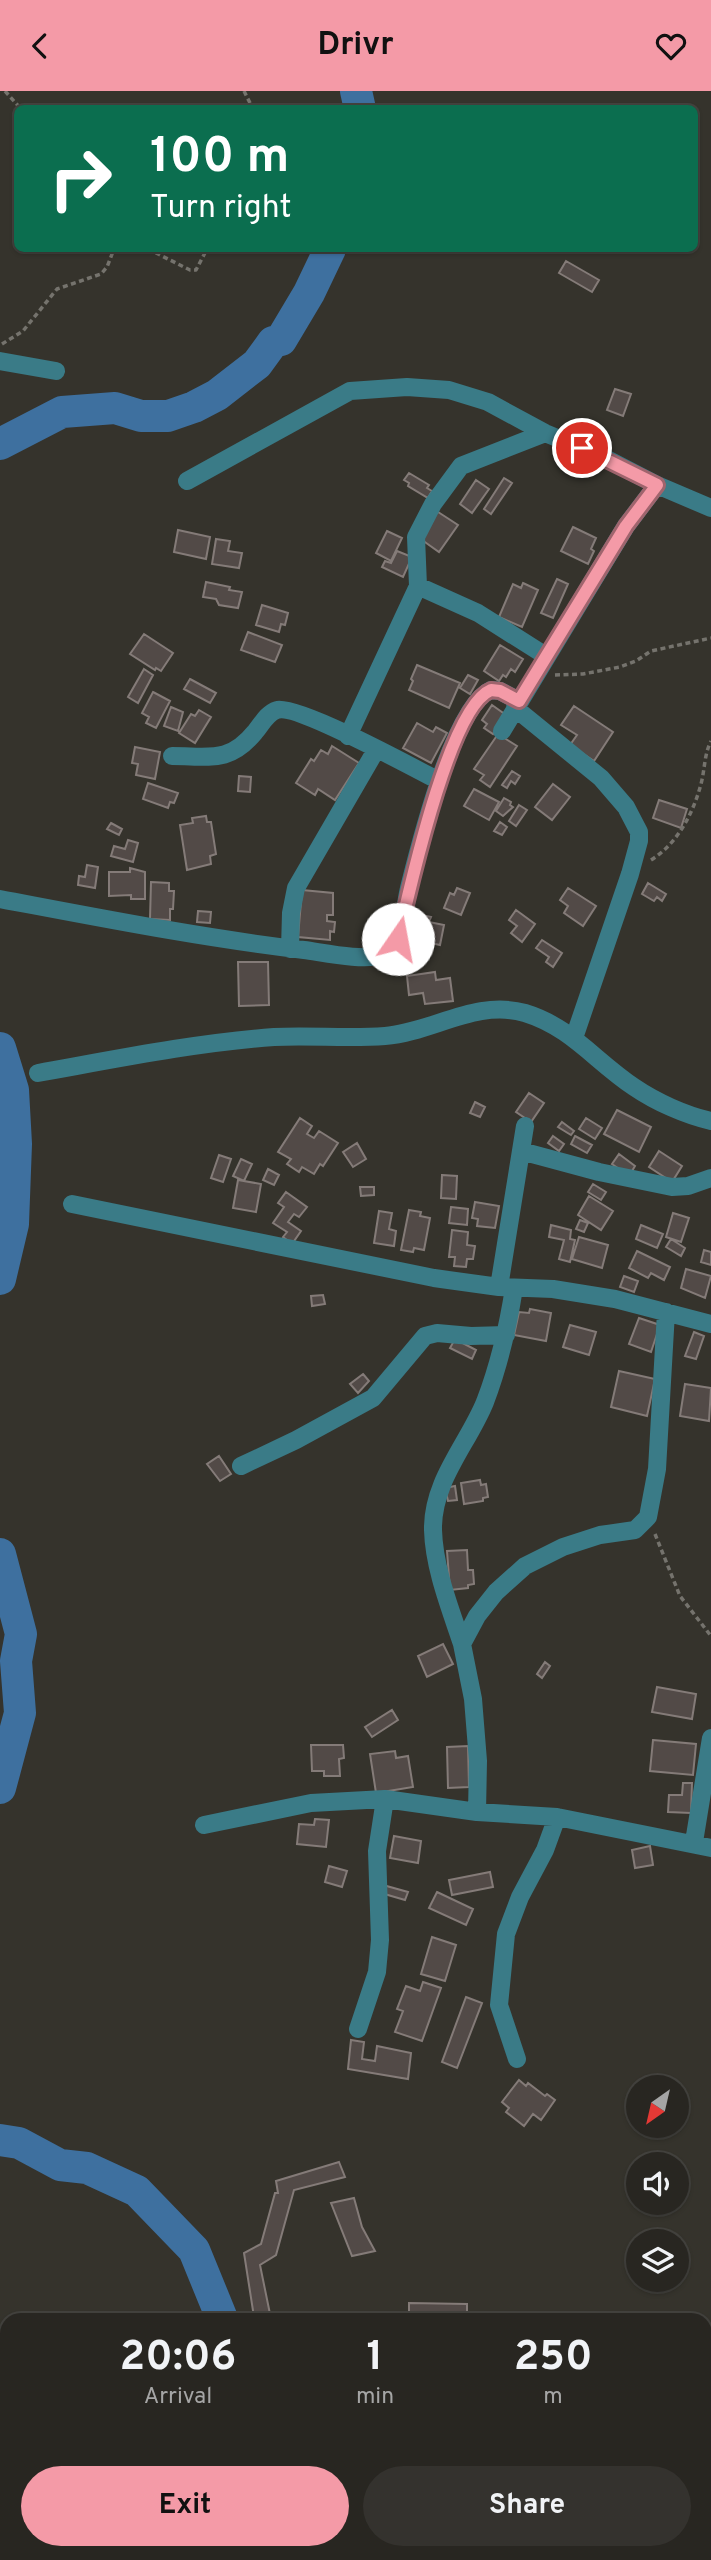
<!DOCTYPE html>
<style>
:root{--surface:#282621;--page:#34322e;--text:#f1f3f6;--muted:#a5a5a5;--line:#44433f;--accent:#f49aa7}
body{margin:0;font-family:Overpass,sans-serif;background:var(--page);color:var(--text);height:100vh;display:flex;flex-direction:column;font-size:26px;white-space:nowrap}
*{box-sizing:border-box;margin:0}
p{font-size:23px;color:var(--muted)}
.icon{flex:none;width:38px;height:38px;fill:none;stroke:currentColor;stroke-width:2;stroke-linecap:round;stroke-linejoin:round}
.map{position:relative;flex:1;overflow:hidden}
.details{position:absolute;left:0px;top:2222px;width:712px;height:247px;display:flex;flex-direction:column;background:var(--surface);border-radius:21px 21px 0 0;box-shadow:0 2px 5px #0004,0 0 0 2px var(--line)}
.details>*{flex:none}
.banner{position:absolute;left:14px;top:14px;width:684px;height:147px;border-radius:10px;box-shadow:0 2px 5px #0004,0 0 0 2px var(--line);background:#0b6e4f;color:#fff;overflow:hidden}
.needle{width:46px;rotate:214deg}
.buttons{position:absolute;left:626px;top:1984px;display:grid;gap:14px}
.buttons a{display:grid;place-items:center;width:63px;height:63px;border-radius:50%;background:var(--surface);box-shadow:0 2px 5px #0004,0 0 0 2px var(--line);font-size:35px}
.pin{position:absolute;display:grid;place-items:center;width:60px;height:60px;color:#fff;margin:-30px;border:4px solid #fff;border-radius:50%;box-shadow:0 2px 7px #0007}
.me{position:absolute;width:77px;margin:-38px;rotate:12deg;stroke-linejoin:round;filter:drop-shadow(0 0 5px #0008)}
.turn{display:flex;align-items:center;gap:24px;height:147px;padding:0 21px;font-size:32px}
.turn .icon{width:91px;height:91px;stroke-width:2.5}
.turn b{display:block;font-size:49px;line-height:60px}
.eta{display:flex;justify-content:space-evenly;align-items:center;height:119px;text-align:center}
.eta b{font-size:42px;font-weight:700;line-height:49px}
.action{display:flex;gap:14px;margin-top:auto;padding:14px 21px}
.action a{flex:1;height:80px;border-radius:42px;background:var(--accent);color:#111;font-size:28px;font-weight:700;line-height:80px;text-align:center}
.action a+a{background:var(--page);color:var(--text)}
header{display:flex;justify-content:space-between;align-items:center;height:91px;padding:0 21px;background:var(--accent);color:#111;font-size:32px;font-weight:700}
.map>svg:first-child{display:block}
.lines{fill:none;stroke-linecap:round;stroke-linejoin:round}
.river{stroke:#3e709f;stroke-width:32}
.building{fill:#524a47;stroke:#847b78;stroke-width:2}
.path{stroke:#75736d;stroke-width:3.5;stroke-dasharray:5 3.5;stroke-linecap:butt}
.minor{stroke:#3a7b87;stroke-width:18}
.route-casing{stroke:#9f646d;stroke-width:18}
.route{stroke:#f49aa7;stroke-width:12}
</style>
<header><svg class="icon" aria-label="back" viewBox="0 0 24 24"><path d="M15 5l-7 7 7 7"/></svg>Drivr<svg class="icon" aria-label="heart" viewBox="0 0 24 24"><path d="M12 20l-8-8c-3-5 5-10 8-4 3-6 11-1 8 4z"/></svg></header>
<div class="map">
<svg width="711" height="2469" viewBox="0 0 711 2469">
<rect width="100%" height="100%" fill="#35332c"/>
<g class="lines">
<path class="river" d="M356 0 360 18
M0 353 62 321 115 317 141 325H168L194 316 217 304 257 273 273 251 281 249 309 202 330 158
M0 957 13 999 16 1053 13 1133 0 1188
M0 1463 21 1543 16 1570 20 1622 0 1697
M0 2049 19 2052 60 2074 87 2077 137 2100 194 2159 223 2230
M267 2469 268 2462"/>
</g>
<path class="building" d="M566 170 599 189 592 201 559 182Z
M615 298 631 303 623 325 607 319Z
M409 382 429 394 427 397 432 400 428 407 408 395 409 392 404 389Z
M504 387 512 392 491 423 484 418Z
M476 389 489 398 472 422 460 413Z
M435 419 458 434 439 461 422 449Z
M573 436 596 447 591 458 594 460 588 473 561 460Z
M178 439 210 446 206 468 174 461Z
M387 440 402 447 391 470 376 462Z
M216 448 230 450 228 460 242 462 239 477 212 473Z
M397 460 412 466 403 486 382 476 385 470 391 472Z
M557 488 568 493 553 527 541 522Z
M206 491 230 496 229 499 242 501 238 517 219 514 216 508 203 506Z
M523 492 538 499 522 536 499 526 513 493 521 497Z
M262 514 288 522 285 534 281 533 279 541 256 534Z
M248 541 282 554 275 571 241 559Z
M144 543 173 562 161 580 156 577 155 579 130 563Z
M500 554 523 568 515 581 511 578 506 586 503 584 499 590 484 580Z
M417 574 460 592 449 617 409 599 413 590 411 588Z
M144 578 153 584 138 612 128 606Z
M468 584 478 589 470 603 460 597Z
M190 588 216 602 210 612 184 598Z
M153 601 170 610 156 637 146 632 149 626 142 622Z
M492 614 506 624 493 643 484 637 487 633 482 629Z
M574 615 613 641 594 670 570 654 577 644 561 634Z
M171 616 183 621 178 640 164 635Z
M199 619 211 626 195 652 179 642 191 623 195 625Z
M417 632 433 641 436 636 447 642 431 672 403 657Z
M498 643 517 655 490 696 480 689 484 684 474 678Z
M332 655 359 672 335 709 318 698 315 704 296 692 311 668 314 670 321 659 328 663Z
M135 656 160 661 155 688 136 684 138 673 132 672Z
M512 680 520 685 515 693 511 690 507 697 502 694Z
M239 685 251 686 250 701 238 700Z
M148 692 178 702 174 712 170 711 168 717 143 708Z
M553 693 570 706 552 729 535 716Z
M474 698 499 711 489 729 464 715Z
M504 707 511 711 510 714 513 716 503 725 496 720Z
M659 709 687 718 681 737 653 727Z
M519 714 527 719 516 735 509 730Z
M206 725 207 731H211L216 763 210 765 211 773 187 779 180 734 193 732 192 727Z
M500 731 507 736 502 744 494 740Z
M111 732 122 738 119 744 107 738Z
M128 749 138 752 133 771 111 765 114 755 125 758Z
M87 774 98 776 95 797 78 794 79 785 85 786Z
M130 777 145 781V808H131V804L109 805V781H130Z
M151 791 169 792V800H174L173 818H170V829L150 828Z
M648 792 666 803 662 810 657 806 654 810 642 803Z
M457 797 470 802 461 824 444 817 450 802 454 804Z
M568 797 596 815 583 835 564 822 568 815 560 809Z
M302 799 333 802V824H327V830L335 831 334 841 330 840V849L298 846Z
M516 819 535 833 522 851 511 842 517 835 509 829Z
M198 820 211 821 210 832 197 831Z
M417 823 431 826 429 831 444 834 440 854 412 848Z
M542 849 562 862 553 876 546 871 549 866 536 857Z
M238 871H268L269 914 239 915Z
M435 881 436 889 450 887 453 910 425 913 423 902 409 904 407 885Z
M529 1002 544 1012 531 1031 516 1021Z
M475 1011 485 1016 480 1026 470 1022Z
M617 1019 651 1036 639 1061 604 1043Z
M300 1027 312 1035 307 1043 314 1047 319 1040 338 1052 323 1075 320 1073 314 1083 302 1076 299 1081 287 1073 291 1068 278 1061Z
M586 1027 602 1037 595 1048 579 1038Z
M562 1031 574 1040 571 1044 558 1036Z
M553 1045 564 1053 559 1060 548 1052Z
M575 1045 592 1054 587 1062 571 1053Z
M357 1052 366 1068 353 1076 343 1061Z
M659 1060 682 1075 672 1091 649 1076Z
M619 1063 635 1075 629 1085 612 1073Z
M219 1064 231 1068 223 1091 211 1087Z
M241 1068 252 1073 244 1090 233 1085Z
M268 1078 279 1084 274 1094 263 1089Z
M442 1084 457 1085 456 1108 441 1107Z
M238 1089 261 1093 256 1121 233 1117Z
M593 1093 606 1101 601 1109 588 1101Z
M360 1096H374V1104L361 1105Z
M286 1101 307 1116 299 1126 294 1123 288 1131 301 1140 292 1153 283 1146 287 1141 273 1132 284 1116 278 1112Z
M589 1105 613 1120 601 1139 578 1124Z
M475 1111 499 1115 495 1137 477 1135 478 1128 472 1127Z
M451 1116 468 1118 467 1134 449 1132Z
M409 1119 421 1121 420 1125 430 1127 424 1159 414 1157 413 1161 401 1159Z
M379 1120 392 1122 389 1138 396 1140 394 1155 374 1152Z
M673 1122 689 1127 681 1151 666 1146Z
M580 1129 588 1132 584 1141 576 1138Z
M551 1134 571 1139 570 1148 575 1149 570 1171 559 1168 564 1149 549 1146Z
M641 1134 663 1143 657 1157 636 1148Z
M452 1139 468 1141 467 1154 475 1155 473 1168H467L466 1176 454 1175 455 1166H449Z
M579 1146 608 1154 602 1177 572 1168Z
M671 1148 685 1157 681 1165 666 1156Z
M704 1159 711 1161V1174L701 1171Z
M637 1160 670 1176 664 1189 651 1182 648 1187 629 1177Z
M686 1178 711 1185 705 1207 681 1197Z
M624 1185 638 1190 634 1201 620 1196Z
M323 1204 325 1213 312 1215 311 1205Z
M530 1218 551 1222 546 1250 514 1244 519 1221 529 1222Z
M639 1227 660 1234 651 1261 629 1253Z
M570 1234 596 1241 589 1264 563 1256Z
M694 1241 704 1245 696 1268 685 1265Z
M455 1248 476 1259 472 1268 450 1257Z
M619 1280 655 1288 647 1325 611 1316Z
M363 1283 369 1290 358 1302 350 1293Z
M685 1293 711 1297 709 1330 680 1325Z
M219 1365 231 1383 220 1390 207 1373Z
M480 1389 481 1394 486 1393 488 1406 483 1407V1410L464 1413 461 1392Z
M455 1395 457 1409 448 1410 445 1397Z
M467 1459 468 1479H473L474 1493 468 1494V1497L450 1499 447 1460Z
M443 1553 453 1573 427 1586 418 1565Z
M545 1571 550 1575 542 1587 537 1583Z
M657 1596 696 1603 692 1628 652 1621Z
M392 1619 398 1629 372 1646 365 1636Z
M653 1649 696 1653 693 1684 650 1680Z
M311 1654H343L344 1667 339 1668 340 1685H324V1680H312Z
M468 1655 469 1696 448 1697 447 1656Z
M395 1660 396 1667 408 1665 413 1696 376 1702 370 1663Z
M683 1692H692L691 1722 668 1721 669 1704H682Z
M315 1728 329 1729 326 1756 297 1753 299 1733 314 1734Z
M394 1745 421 1750 418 1772 390 1767Z
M650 1755 653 1774 635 1777 632 1759Z
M329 1775 347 1780 342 1796 325 1791Z
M490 1781 493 1796 452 1804 449 1789Z
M383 1794 408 1801 405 1809 381 1802Z
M437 1801 473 1818 466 1834 429 1817Z
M432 1846 456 1854 445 1890 421 1883Z
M423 1891 441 1897 422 1950 395 1941 403 1920 397 1918 406 1895 420 1900Z
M466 1906 482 1912 457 1977 442 1971Z
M351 1949 364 1951 362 1968 375 1970 377 1955 411 1962 408 1988 348 1978Z
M519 1989 526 1995 528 1992 545 2005 547 2003 555 2009 541 2029 533 2023 524 2035 506 2021 509 2017 502 2011Z
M339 2071 345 2086 294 2099 276 2164 260 2174 270 2223 254 2226 244 2162 261 2153 275 2102H278L276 2090Z
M354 2107 362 2136 375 2160 352 2165 331 2112Z
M409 2212 467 2213V2230H409Z
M3 2309 7 2310V2341H2Z
M705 2382 711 2384V2400L705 2398Z
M368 2462H380L377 2469H365Z
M387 2463 409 2467V2469H386Z"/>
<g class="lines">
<path class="path" d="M5 0 21 18
M244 0 253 18
M148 158 190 179H196L207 158
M2 253 23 240 57 198 101 183 107 176 114 158
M555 584 583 583 620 576 636 570 651 560 711 547
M651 769C677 753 693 723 701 693 705 678 704 664 711 650
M655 1443 680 1505 711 1545
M473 2469 479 2462"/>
<path class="minor" d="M0 270 56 280
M187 390 350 300 407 296 449 299 488 311 545 342 601 365 657 394 711 417
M418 495 478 522 546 565
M515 617 601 687 626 716 639 741V750L630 783 574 947
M502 640 626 435 657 394
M348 645 418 495 416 446 433 413 461 375 545 342
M172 665C209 665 229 673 255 641 261 634 267 622 277 619 296 613 414 677 439 690
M0 808C101 827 202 847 304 859 326 862 362 870 384 864 389 862 393 858 395 853 404 837 405 814 409 797 419 757 454 614 491 599L500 600 519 610
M290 858 291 822 296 797 376 659
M38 982C116 968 194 952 274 946 311 944 348 948 385 945 433 941 476 908 525 922 571 936 595 970 634 996 656 1011 685 1024 711 1030
M521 1060 599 1081 672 1096 688 1095 711 1087
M72 1113 434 1187 499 1196 553 1198 615 1208 711 1233
M499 1196 525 1035
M241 1375 296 1349 373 1307 425 1245 437 1242 471 1245 506 1244
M462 1553C450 1517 434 1477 433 1439 432 1390 468 1353 485 1311 499 1274 508 1236 514 1197
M477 1721 478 1670 473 1608 462 1553 477 1525 496 1501 525 1475 563 1456 600 1444 635 1439 648 1426 657 1378 666 1221
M204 1734 311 1712 385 1708 477 1721 557 1726 711 1757
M694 1751 711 1647
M358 1938 377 1881 380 1849 377 1760 385 1708
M517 1968 499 1914 506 1843 520 1806 545 1759 557 1726
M705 2313 711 2312
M656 2462 667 2469"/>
</g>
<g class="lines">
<g class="route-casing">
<path id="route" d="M398 848C409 801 449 616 491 599L500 600 519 610 626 435 657 394 582 357"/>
</g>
<use href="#route" class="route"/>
</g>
</svg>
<div class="buttons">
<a><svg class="needle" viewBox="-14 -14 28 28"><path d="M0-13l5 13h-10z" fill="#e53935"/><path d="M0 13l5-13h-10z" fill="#a5a5a5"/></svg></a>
<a><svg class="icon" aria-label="sound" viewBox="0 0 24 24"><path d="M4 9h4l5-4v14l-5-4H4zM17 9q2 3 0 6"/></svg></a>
<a><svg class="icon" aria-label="layers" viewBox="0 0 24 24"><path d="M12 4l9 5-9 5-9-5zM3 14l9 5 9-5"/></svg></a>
</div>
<div class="pin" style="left:582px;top:357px;background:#d93025"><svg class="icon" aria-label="arrive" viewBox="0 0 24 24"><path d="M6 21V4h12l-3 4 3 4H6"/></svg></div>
<svg class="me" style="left:398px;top:848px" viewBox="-20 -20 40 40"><circle r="19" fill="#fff"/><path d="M0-13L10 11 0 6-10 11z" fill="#f49aa7"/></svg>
<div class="banner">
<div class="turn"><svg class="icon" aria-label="right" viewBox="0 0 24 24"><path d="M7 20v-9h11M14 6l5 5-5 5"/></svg><div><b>100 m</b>Turn right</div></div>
</div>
<section class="details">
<div class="eta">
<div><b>20:06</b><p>Arrival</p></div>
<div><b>1</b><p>min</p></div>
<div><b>250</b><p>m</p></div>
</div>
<div class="action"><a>Exit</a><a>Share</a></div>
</section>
</div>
